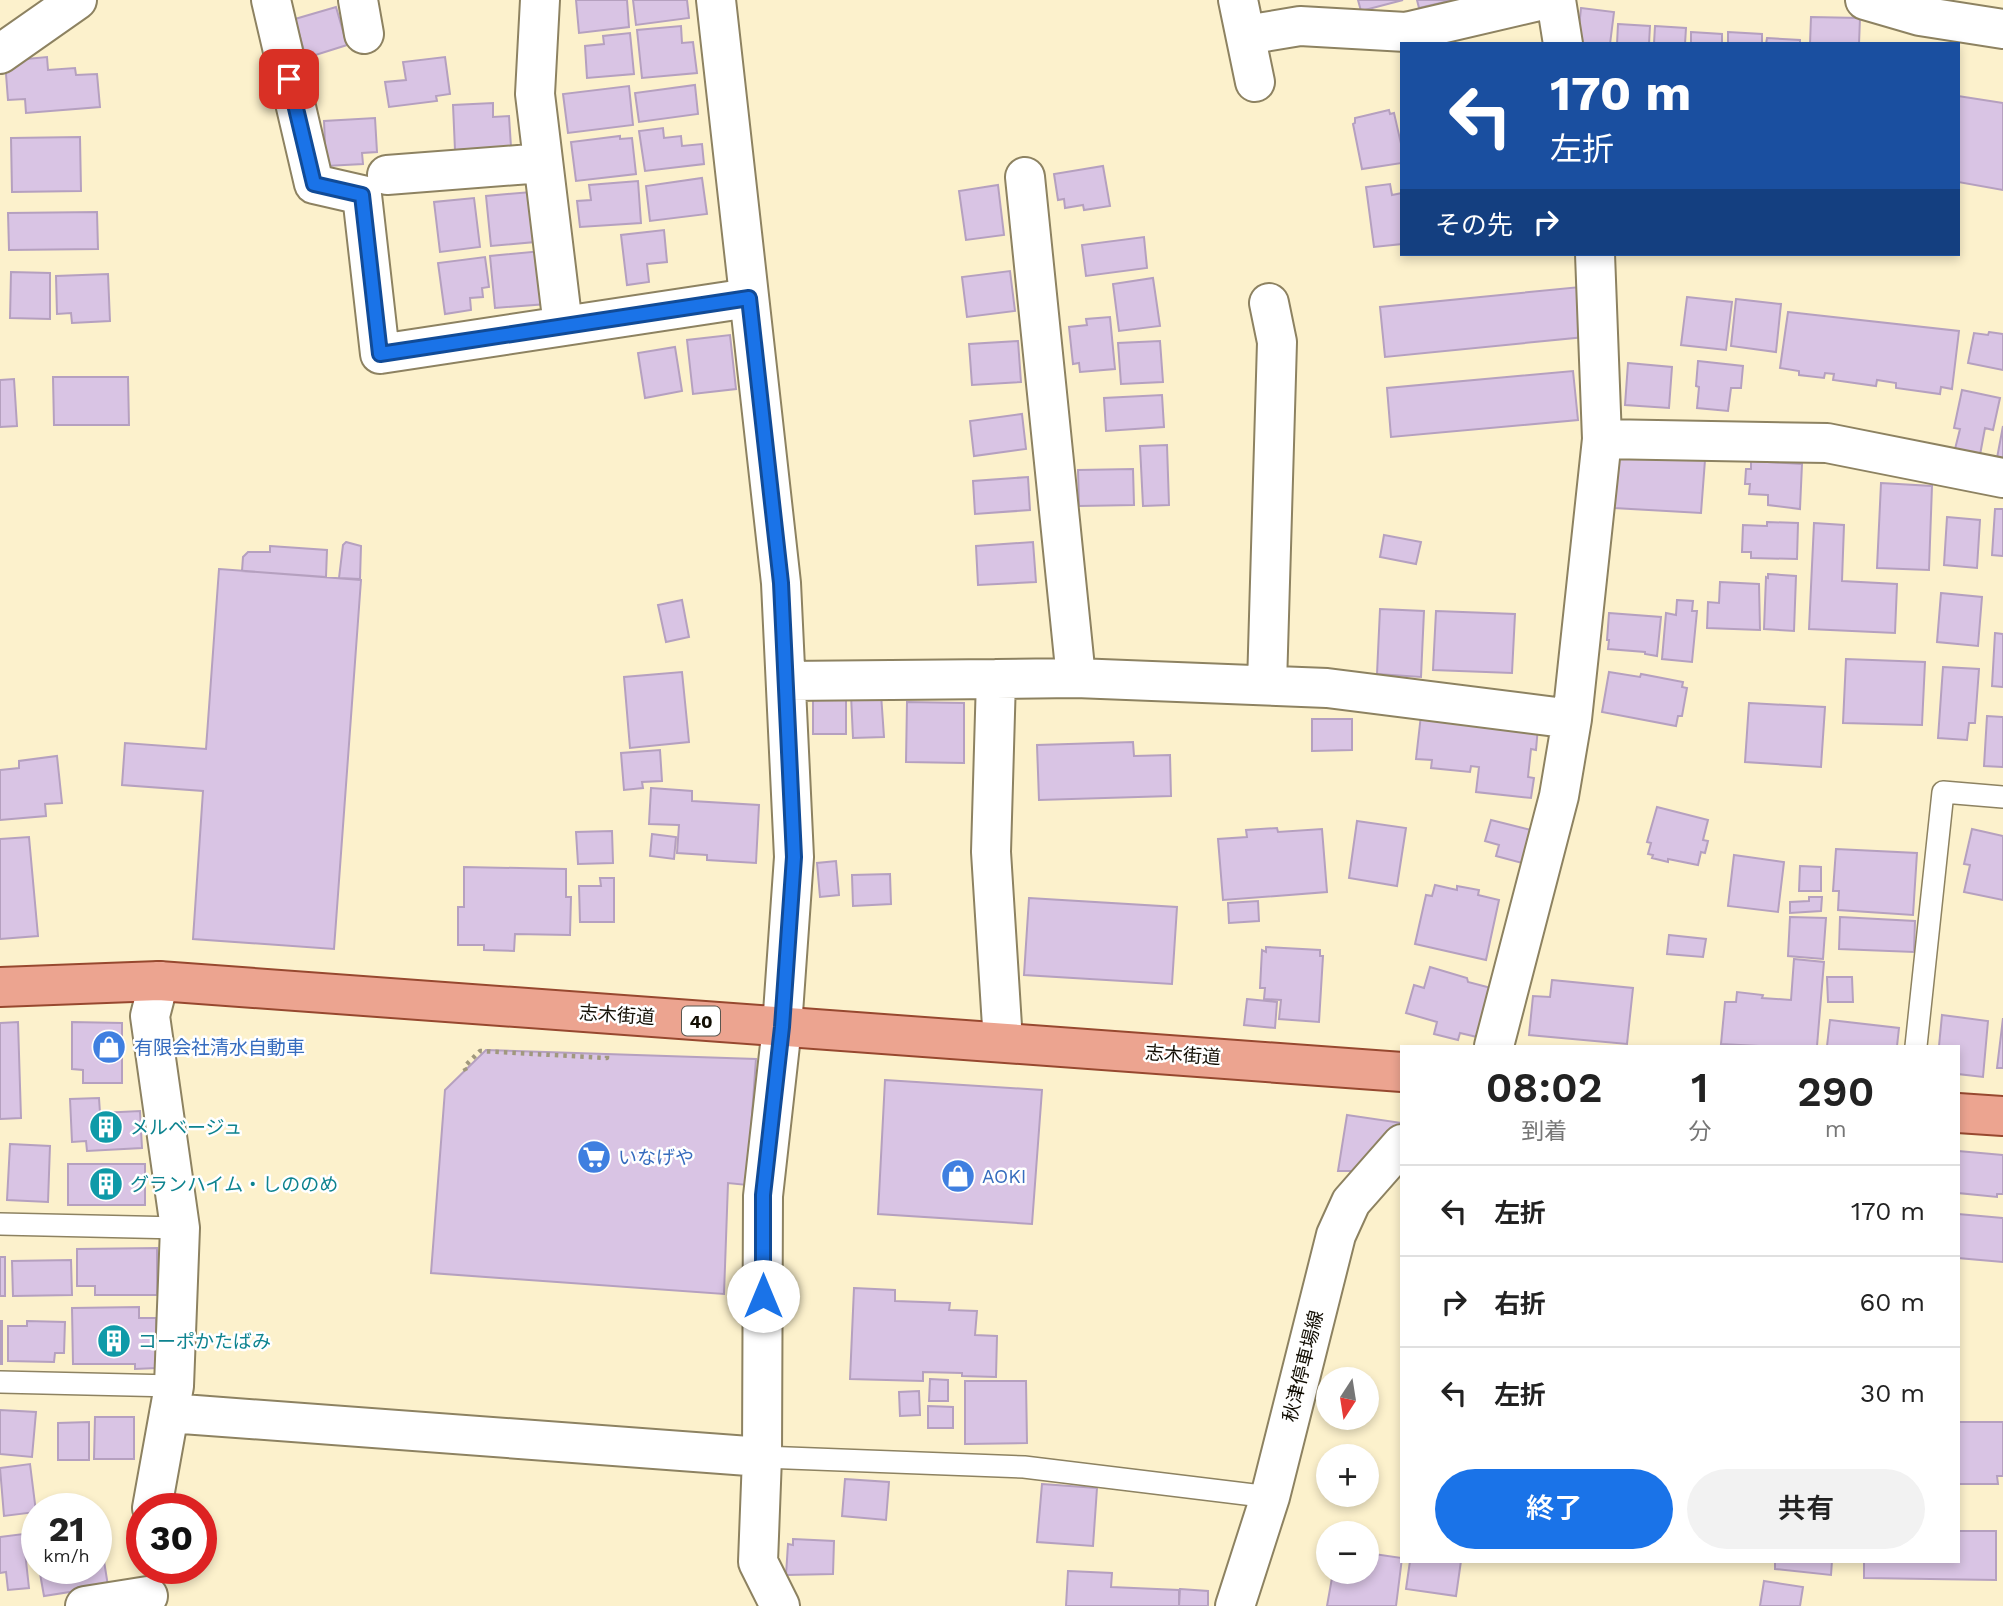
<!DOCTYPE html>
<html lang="ja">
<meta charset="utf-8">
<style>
:root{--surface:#fff;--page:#f2f2f2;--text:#222;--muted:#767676;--line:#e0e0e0;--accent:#1a73e8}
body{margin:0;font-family:"Work Sans","Noto Sans JP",sans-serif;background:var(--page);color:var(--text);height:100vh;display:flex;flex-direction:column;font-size:26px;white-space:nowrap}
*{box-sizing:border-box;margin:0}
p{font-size:23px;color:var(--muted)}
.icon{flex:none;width:38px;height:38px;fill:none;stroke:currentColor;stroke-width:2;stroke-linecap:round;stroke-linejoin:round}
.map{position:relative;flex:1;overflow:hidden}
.panel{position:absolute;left:1400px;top:1045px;width:560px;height:518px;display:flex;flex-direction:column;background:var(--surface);border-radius:0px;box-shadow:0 4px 10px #0003}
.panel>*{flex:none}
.hud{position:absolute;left:1400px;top:42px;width:560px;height:214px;border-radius:0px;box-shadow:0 4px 10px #0003;background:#1a4fa0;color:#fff;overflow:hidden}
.needle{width:46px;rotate:192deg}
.controls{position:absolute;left:1316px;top:1367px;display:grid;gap:14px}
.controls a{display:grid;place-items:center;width:63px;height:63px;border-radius:50%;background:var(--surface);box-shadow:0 4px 10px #0003;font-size:35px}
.speed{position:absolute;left:21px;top:1493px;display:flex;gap:14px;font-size:35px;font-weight:700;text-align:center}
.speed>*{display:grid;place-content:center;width:91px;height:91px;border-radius:50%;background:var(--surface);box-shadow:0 4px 10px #0003;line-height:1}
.speed small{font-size:18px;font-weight:400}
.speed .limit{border:10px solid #d22;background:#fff;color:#111}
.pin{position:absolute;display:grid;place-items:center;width:60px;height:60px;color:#fff;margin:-30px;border-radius:14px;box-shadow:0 4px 10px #0006}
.me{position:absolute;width:77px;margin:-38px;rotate:0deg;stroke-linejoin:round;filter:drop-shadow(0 0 5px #0008)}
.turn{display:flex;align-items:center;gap:24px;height:147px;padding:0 35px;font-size:32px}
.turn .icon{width:91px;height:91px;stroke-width:2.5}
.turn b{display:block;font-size:49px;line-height:60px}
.then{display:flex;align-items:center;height:66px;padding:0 35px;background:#0003;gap:14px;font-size:26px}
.eta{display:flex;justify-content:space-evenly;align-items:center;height:119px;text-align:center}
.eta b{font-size:42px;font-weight:600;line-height:49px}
.cta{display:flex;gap:14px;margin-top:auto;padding:14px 35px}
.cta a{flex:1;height:80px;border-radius:42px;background:var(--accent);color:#fff;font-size:28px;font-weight:600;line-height:80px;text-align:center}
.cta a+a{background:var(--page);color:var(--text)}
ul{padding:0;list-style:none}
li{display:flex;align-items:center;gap:21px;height:91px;padding:0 35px;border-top:2px solid var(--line)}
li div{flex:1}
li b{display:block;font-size:26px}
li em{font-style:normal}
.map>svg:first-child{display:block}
.building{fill:#d9c4e4;stroke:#b5a0bf;stroke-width:2}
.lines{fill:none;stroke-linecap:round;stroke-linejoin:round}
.lane-casing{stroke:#8d8261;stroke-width:24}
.street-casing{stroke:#8d8261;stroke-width:42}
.secondary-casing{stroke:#8d8261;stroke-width:42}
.primary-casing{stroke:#97482f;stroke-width:42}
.path{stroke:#a0987d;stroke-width:4.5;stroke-dasharray:3.5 5;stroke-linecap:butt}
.lane{stroke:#fff;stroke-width:21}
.street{stroke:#fff;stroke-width:38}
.secondary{stroke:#fff;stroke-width:38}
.primary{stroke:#eca490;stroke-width:38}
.route-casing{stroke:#114b97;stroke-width:18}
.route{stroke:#1a73e8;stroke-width:12}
.labels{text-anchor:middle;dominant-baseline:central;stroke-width:5;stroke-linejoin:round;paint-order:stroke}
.shield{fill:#fff;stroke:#59564f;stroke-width:2}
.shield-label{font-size:18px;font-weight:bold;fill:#120e03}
.street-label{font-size:19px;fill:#120e03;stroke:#fff}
.shop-label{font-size:19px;fill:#366cbe;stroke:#fff;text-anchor:start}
.culture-label{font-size:19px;fill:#0d838f;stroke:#fff;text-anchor:start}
</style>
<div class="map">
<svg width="2003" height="1606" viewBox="0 0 2003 1606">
<rect width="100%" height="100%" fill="#fcf1cc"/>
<path class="building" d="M576 0H627L629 27 579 33Z
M633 0H687L689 18 636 25Z
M1358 0H1403L1361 11Z
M1417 0H1453L1419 8Z
M336 7 347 45 306 58 295 19Z
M1581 8 1614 12 1610 44H1582V38H1578Z
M1811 17 1860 18 1859 44H1810Z
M1618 24 1650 26 1649 44H1617Z
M681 26 682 43 693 42 697 73 642 78 637 30Z
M1655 26 1686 28 1685 44H1654Z
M1691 32 1722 34V44H1691Z
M1728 32 1762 34V44H1728Z
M630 33 634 74 587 78 585 46 604 44 603 36Z
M1767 38 1800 40V44H1766Z
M47 57 48 70 75 68 76 75 97 74 100 107 26 113 25 99 8 100 5 61Z
M445 57 450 94 436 96 437 101 389 107 385 82 406 80 403 62Z
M695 85 698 114 639 122 635 93Z
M629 86 633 125 568 133 563 94Z
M1958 96 2003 103V190L1958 182Z
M493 103V117L509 116 511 147 455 150 453 105Z
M1389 110 1390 114 1394 113 1402 148V163L1362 169 1353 124 1355 123V118Z
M375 118 377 152 362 153 363 164 326 166 324 121Z
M663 128 664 138 681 136 682 146 702 144 704 164 645 171 639 131Z
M620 136V139L632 138 636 174 576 181 571 142Z
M80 137 81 191 12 192 11 138Z
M1103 166 1110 206 1084 210 1083 205 1065 208 1064 199 1058 200 1054 174Z
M702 178 707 214 650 221 646 186Z
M638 181 641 223 580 227 577 201 591 200 589 185Z
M1390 184 1392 195 1402 193V244L1374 247 1366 187Z
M998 185 1004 235 966 240 959 191Z
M531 192 535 242 491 246 486 196Z
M474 198 480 247 440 252 434 202Z
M97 212 98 249 9 250 8 213Z
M664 230 667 262 647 264 649 282 627 285 621 235Z
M1144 237 1147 268 1086 276 1082 245Z
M542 251 547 304 495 308 490 256Z
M485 257 489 287 482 288 483 297 470 298 471 310 445 314 438 263Z
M1010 271 1015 311 967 317 962 277Z
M11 272 50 273V319L10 318Z
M108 274 110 321 72 323 71 313 57 314 56 276Z
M1153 278 1160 326 1119 331 1113 284Z
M1580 287 1585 337 1385 357 1380 307Z
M1687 297 1732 302 1726 350 1681 345Z
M1736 299 1781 304 1776 352 1731 346Z
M1788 312 1959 331 1952 389 1941 387 1940 394 1896 388V383L1877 380 1876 386 1833 380 1834 374 1825 373 1824 378 1799 375V371L1780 368Z
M1110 317 1115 369 1080 372 1079 363 1073 364 1069 327 1087 325 1086 319Z
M1989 332 2003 334V370L1968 363 1974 333 1988 335Z
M730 335 736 389 693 394 687 340Z
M1018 341 1021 382 972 385 969 344Z
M1160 341 1163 382 1121 384 1118 343Z
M675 347 682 391 645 398 638 353Z
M1698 361 1743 366 1741 388H1731L1728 411 1697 408 1699 387 1696 386Z
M1628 363 1672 367 1669 408 1625 405Z
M1573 371 1578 420 1391 437 1387 388Z
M53 377H128L129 425H54Z
M14 379 17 426 0 427V380Z
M1962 390 2000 398 1993 430 1985 428 1980 455 1955 449 1960 429 1954 428Z
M1162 395 1164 427 1106 431 1104 398Z
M1022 414 1026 449 974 456 970 421Z
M2003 426V459L1997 458Z
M1167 445 1169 505 1143 506 1140 446Z
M1617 455 1705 460 1701 513 1614 508Z
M1751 461 1802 464 1800 509 1768 505V495L1749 494 1750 484H1745L1746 469H1751Z
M1133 469 1134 505 1079 506 1078 470Z
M1028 477 1030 510 975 514 973 481Z
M1881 483 1932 486 1929 570 1877 568Z
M1995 509H2003V556L1992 555Z
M1947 517 1980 520 1977 568 1944 565Z
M1767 522 1798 523 1797 559 1751 558V552H1742L1743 525 1767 526Z
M1814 523 1844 525 1842 581 1897 584 1895 633 1809 629Z
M1384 535 1421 542 1416 564 1380 557Z
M346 542 361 546 360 579 339 578 343 545Z
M1033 542 1036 582 978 585 976 546Z
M270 546 327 550 326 577 242 571 243 557 248 552H270Z
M219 569 361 580 334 949 193 939 203 791 122 785 125 743 206 749Z
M1768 574 1796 576 1794 631 1764 629 1766 577 1768 578Z
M1720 582 1759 584 1760 630 1707 628 1708 602 1719 603Z
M1941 593 1982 597 1978 646 1937 642Z
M682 600 689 637 666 642 658 605Z
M1677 600 1693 601 1692 611H1697L1692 662 1662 659 1666 613 1676 615Z
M1380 609 1424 611 1421 677 1377 674Z
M1436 611 1515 614 1512 673 1433 670Z
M1609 613 1661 617 1657 656 1645 654V652L1608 649 1609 640H1607Z
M1995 633 2003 634V687L1992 686Z
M1846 659 1925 662 1922 725 1843 723Z
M1943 667 1979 669 1975 723H1969L1967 740 1938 738Z
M682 672 689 742 630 748 624 677Z
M1609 672 1640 677 1641 674 1683 682 1682 687 1687 688 1682 716H1678L1676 726 1602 712Z
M881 694 884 737 853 738 851 695Z
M813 699H846V734H813Z
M907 702 964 703V763L906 762Z
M1749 703 1825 707 1821 767 1745 762Z
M1421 715 1538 727 1536 750 1531 749 1528 777 1534 778 1531 798 1476 792 1479 767 1471 766 1470 772 1431 768 1432 760 1416 759Z
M1987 716 2003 717V767L1984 766Z
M1312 719H1352V750L1312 751Z
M1133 742 1134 756 1170 755 1171 796 1039 800 1037 745Z
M660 750 662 781 642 782 643 788 624 790 621 753Z
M57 756 62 803 45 804 46 816 0 820V770L19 768V761Z
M651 788 692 791V801L759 805 756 863 707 860V855L677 853 679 825 649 824Z
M1657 807 1708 820 1703 840 1708 841 1705 853 1701 852 1698 865 1668 859V862L1652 858 1653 855 1648 854 1651 843 1647 842Z
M1491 820 1535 831 1526 864 1496 856 1499 845 1485 841Z
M1357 821 1406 828 1397 886 1349 878Z
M1277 828 1278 832 1322 829 1327 892 1223 900 1218 839 1247 837 1246 830Z
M1972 829 2003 836V900L1964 892 1970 865 1964 864Z
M612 831 613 863 578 864 576 832Z
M652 834 676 837 674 859 650 856Z
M29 837 38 936 0 939V839Z
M1836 849 1917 853 1913 915 1838 910 1839 891H1833Z
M1734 855 1784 862 1778 912 1728 906Z
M836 861 839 895 820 897 817 863Z
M1800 866 1821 867V891H1799Z
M464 867 566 869V897H571L570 935 515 934 514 951 484 950V945H458V907H464Z
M890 874 891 904 853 906 852 875Z
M600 878H614V922H580L579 886H601Z
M1435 885 1457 890V886L1479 890 1478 895 1499 900 1486 960 1415 944 1426 895 1432 896Z
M1809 897H1822L1821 911 1790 913V902L1809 901Z
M1029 898 1177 907 1172 984 1024 975Z
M1258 901 1259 921 1229 923 1228 903Z
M1790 917 1826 918 1823 959 1788 956Z
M1840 917 1915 921 1914 952 1839 949Z
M1669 935 1706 939 1703 957 1667 954Z
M1266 947 1320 950V956H1323L1319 1022 1279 1019 1281 1000 1264 999 1265 988H1260L1262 950 1266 952Z
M1794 959 1824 962 1817 1046H1759L1721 1044 1725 1002H1736L1737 992 1763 995 1762 998 1791 1000Z
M1430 967 1467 978 1468 982 1491 988 1477 1037 1460 1033 1458 1040 1434 1034 1437 1022 1406 1013 1414 985 1424 988Z
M1827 977H1852L1853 1002H1828Z
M1552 980 1633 988 1627 1044 1529 1035 1533 996 1550 997Z
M1247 999 1277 1002 1275 1028 1244 1025Z
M1942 1015 1988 1021 1983 1077 1958 1074V1046H1939Z
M2003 1018V1068H1997Z
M1830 1020 1899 1028 1897 1046H1827Z
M18 1022 21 1118 0 1119V1023Z
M72 1022 122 1023V1083H83V1070L72 1069Z
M486 1050 756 1059 747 1185 728 1183 724 1294 431 1273 445 1090Z
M885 1080 1042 1090 1032 1224 878 1214Z
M99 1098 100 1113 140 1111 142 1148 87 1151 86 1141 72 1142 70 1099Z
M1347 1115 1402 1123V1127L1359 1171H1338Z
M10 1144 50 1146 48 1202 7 1200Z
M1958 1151 2003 1155V1194H1997V1197L1958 1193Z
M68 1164H145V1205H68Z
M1958 1214 2003 1218V1262L1958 1258Z
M157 1248V1295H95V1286H77V1249Z
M0 1257H5V1296H0Z
M71 1260 72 1295 13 1296 12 1261Z
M854 1288 895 1290V1301L950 1303 949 1310 977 1311 975 1335 997 1336 996 1377 962 1376V1373L923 1372V1381L850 1379Z
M139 1307V1318H156L157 1368 135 1369V1364H73L72 1308Z
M0 1321H2V1364H0Z
M27 1321 65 1322 64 1353H55L54 1362 8 1361V1326H27Z
M930 1379 948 1380V1401H929Z
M965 1381H1026L1027 1443 965 1444Z
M919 1391 920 1415 900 1416 899 1392Z
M928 1406 953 1407V1428H928Z
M0 1410 36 1412 32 1457 0 1454Z
M95 1417H134V1459H94Z
M89 1422V1460H58V1423Z
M1958 1422H2003V1476H1997L1998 1484H1958Z
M30 1464 36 1512 4 1516 0 1468Z
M845 1479 889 1482 886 1520 842 1516Z
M1042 1484 1097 1488 1093 1546 1037 1542Z
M1958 1531H1996V1580L1864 1578V1561H1958Z
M23 1534 29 1588 8 1590 6 1572 0 1573V1537Z
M100 1536 108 1586 44 1596 39 1568H96V1537Z
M793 1539 834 1541 833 1574 786 1575 788 1544 793 1545Z
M1367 1553 1402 1558 1396 1606H1327L1333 1572H1367Z
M1410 1561H1461L1456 1596 1406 1589Z
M1775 1561H1832L1831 1575 1775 1569Z
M1068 1571 1112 1573 1111 1587 1179 1590V1606H1066Z
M1764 1581 1803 1587 1800 1606H1760Z
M1180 1589 1208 1591V1606H1179Z"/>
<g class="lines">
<g class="lane-casing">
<path id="lane" d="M1916 1046 1943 792 2003 797
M0 1224 180 1228
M0 1382 174 1386
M762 1457 1024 1467 1270 1497"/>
</g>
<g class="street-casing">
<path id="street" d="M271 0 314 184 362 195 380 354 749 298
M358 0 364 34
M540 0 535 94 563 326
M716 0 781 583 794 857 782 1027 763 1196 762 1457 758 1562 780 1606
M1238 0 1255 82
M1556 0 1563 44
M1865 0 1920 16 2003 29
M1246 35 1300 26 1406 32 1543 0
M0 54 77 0
M387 175 543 163
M1025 177 1076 678
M1602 439 1827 443 2003 478
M786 681 996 679
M1267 685 1277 342 1269 303
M1003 1042 991 852 996 679 1076 678 1327 688 1572 719
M1494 1046 1559 796 1572 719 1602 439 1595 254
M169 1413 762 1457
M152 1508 174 1386 180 1228 150 1016 159 981
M85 1606 148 1596"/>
</g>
<g class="secondary-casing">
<path id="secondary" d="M1235 1606 1270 1497 1336 1235 1351 1202 1402 1144"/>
</g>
<g class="primary-casing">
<path id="primary" d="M0 987 159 981 1402 1072
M1958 1113 2003 1116"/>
</g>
<path class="path" d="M466 1071 464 1067 480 1051 607 1058V1053"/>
<use href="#lane" class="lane"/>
<use href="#street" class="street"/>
<use href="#secondary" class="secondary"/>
<use href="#primary" class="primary"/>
</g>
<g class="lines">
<g class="route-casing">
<path id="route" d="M289 79 314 184 362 195 380 354 749 298 781 583 794 857 782 1027 763 1195V1296"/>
</g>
<use href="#route" class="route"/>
</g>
<defs>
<g id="shop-disc" transform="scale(1.75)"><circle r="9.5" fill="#3f7fe0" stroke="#fff"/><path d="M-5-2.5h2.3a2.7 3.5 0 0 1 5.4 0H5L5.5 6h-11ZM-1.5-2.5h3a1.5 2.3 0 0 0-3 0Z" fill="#fff"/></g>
<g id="building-disc" transform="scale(1.75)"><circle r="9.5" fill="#0f9aa8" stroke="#fff"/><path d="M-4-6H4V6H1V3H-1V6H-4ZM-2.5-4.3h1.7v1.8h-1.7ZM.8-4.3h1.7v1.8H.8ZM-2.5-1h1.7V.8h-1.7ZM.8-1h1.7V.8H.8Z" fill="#fff"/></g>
<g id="supermarket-disc" transform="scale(1.75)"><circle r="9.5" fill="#3f7fe0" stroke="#fff"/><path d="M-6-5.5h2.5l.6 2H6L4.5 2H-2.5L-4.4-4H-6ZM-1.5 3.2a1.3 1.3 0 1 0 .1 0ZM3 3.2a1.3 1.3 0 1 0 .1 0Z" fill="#fff"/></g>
</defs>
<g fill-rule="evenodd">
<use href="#shop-disc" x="109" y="1047"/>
<use href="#building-disc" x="106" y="1127"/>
<use href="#supermarket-disc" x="594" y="1157"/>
<use href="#shop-disc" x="958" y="1176"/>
<use href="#building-disc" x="106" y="1184"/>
<use href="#building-disc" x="114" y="1341"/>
</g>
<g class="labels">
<rect class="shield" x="682" y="1006.5" width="38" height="29" rx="5"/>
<g class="shield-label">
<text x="701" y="1021">40</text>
</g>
<g class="street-label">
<text transform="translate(617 1015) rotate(4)">志木街道</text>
<text transform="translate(1183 1055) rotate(4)">志木街道</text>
<text transform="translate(1303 1366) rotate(-76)">秋津停車場線</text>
</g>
<g class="shop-label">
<text x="134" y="1047">有限会社清水自動車</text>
<text x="618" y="1157">いなげや</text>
<text x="982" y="1176">AOKI</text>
</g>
<g class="culture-label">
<text x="130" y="1127">メルベージュ</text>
<text x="130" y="1184">グランハイム・しののめ</text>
<text x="138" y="1341">コーポかたばみ</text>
</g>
</g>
</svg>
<div class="controls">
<a><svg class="needle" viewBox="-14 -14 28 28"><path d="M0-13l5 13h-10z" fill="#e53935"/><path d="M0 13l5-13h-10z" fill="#767676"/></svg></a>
<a>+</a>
<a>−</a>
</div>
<div class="speed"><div>21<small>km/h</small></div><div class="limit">30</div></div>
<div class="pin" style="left:289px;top:79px;background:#d93025"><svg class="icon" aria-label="arrive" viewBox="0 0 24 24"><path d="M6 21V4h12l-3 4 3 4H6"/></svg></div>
<svg class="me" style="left:763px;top:1296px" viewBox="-20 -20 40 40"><circle r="19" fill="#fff"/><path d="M0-13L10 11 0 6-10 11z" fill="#1a73e8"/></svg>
<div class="hud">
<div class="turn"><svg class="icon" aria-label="left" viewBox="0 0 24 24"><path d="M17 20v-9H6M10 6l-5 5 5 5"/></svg><div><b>170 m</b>左折</div></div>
<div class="then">その先<svg class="icon" aria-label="right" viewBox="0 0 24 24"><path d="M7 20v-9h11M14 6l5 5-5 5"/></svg></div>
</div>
<section class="panel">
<div class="eta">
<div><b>08:02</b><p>到着</p></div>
<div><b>1</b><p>分</p></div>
<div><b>290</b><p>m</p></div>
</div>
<ul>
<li><svg class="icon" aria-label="left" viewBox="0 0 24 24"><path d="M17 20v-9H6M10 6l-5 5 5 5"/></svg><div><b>左折</b></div><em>170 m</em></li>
<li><svg class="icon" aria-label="right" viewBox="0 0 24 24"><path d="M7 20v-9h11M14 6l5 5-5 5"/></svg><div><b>右折</b></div><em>60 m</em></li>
<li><svg class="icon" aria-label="left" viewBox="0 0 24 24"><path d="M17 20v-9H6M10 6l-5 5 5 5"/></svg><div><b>左折</b></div><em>30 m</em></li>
</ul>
<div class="cta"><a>終了</a><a>共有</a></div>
</section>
</div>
